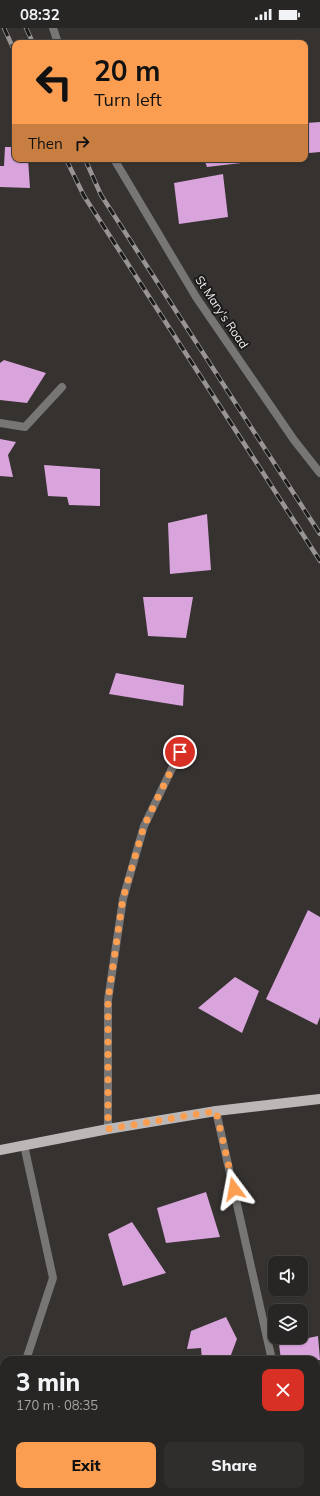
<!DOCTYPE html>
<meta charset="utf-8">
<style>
:root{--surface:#282624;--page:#302e2c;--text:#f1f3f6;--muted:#a5a5a6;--line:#444341;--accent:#fb9e51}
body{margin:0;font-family:Mulish,sans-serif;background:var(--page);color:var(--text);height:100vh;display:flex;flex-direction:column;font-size:15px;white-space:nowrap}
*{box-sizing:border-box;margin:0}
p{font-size:13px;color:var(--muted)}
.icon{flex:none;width:22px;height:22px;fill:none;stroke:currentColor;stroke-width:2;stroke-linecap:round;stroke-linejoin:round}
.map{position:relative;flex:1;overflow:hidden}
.sheet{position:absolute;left:0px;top:1328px;width:320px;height:140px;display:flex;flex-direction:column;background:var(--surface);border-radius:12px 12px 0 0;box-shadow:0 1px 3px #0004,0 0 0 1px var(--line)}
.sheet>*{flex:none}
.hud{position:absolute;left:12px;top:12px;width:296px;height:122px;border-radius:8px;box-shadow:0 1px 3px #0004,0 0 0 1px var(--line);background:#fb9e51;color:#111;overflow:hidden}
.buttons{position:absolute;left:268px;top:1228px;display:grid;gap:8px}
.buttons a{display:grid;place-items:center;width:40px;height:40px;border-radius:8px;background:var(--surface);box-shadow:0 1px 3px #0004,0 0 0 1px var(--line);font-size:20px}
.pin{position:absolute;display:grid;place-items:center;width:34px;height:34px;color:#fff;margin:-17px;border:2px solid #fff;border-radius:50%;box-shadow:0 1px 4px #0007}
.me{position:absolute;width:44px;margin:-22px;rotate:347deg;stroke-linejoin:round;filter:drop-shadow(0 0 3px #0008)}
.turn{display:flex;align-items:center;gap:14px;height:84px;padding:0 16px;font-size:18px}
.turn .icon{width:52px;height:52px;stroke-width:2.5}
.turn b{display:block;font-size:28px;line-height:34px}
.then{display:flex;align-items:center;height:38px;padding:0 16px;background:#0003;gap:8px;font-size:15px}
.round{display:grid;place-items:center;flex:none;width:42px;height:42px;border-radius:8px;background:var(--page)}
.headline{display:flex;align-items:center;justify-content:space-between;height:68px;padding:0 16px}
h1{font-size:24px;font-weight:800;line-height:30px}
.primary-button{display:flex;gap:8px;margin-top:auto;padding:8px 16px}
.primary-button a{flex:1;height:46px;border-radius:8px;background:var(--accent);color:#111;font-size:16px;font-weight:800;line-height:46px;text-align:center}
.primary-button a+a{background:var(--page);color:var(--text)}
.status{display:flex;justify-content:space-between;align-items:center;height:28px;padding:0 20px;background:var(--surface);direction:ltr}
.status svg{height:11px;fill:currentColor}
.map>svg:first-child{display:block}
.building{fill:#d9a3dc}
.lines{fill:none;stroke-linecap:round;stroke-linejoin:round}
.street{stroke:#787575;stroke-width:8}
.primary{stroke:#bbb7b6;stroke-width:10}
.rail-casing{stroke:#999594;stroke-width:4.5}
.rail{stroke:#1c1a1a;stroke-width:3;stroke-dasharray:9;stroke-linecap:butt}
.route{stroke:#fb9e51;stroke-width:7;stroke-dasharray:0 12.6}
.labels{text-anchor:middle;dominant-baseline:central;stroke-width:4;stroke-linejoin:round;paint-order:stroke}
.street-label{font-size:12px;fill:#f4f1f0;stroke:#1c1a1a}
</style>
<div class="status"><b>08:32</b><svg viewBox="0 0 49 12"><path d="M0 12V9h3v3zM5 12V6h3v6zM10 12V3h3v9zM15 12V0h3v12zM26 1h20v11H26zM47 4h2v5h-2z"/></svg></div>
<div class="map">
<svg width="320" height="1468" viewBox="0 0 320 1468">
<rect width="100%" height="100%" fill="#363230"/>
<path class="building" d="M320 94V124L309 125 306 95Z
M5 119H15V131H28L30 160 0 159V138H4Z
M204 131H249L250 134 207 139Z
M223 146 228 189 179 196 174 155Z
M4 332 46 345 27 375 0 372V335Z
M0 411 16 414 8 427 13 449 0 448Z
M44 437 100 441V478L69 477 67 469 48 468Z
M207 486 211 542 170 546 168 495Z
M143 569H193L186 610 148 608Z
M116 645 184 657 183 678 109 666Z
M308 882 320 889V989L317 997 266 971Z
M235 949 259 963 242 1005 198 980Z
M206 1164 220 1209 166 1215 157 1180Z
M132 1194 166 1245 123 1258 108 1206Z
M226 1289 237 1311 229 1332H202L201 1320 187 1321 191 1303Z
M318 1308 320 1332H281L279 1316Z
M316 1409H317L319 1431H316Z
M316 1448 319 1468H271L269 1464H316Z"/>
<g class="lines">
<path class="street" d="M53 0 58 15
M114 131 196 269 294 412 320 445
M0 395 25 399 62 359
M216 1083 272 1332
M108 1101V972L123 871 144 798 180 724
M24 1117 53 1250 26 1332
M115 1464 123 1468"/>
<path class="primary" d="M0 1122 108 1101 216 1083 320 1071"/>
<g class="rail-casing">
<path id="rail" d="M4 0 15 24
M26 0 33 15
M66 131 84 168 320 533
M85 131 101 167 320 506"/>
</g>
<use href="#rail" class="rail"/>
</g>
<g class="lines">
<path class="route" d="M180 724 144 798 123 870 108 972V1101L216 1083 234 1161"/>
</g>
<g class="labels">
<g class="street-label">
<text transform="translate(222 284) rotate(56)">St Mary's Road</text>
</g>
</g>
</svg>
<div class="buttons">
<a><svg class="icon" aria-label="sound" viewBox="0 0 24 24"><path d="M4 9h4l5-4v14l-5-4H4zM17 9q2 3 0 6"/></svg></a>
<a><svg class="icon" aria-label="layers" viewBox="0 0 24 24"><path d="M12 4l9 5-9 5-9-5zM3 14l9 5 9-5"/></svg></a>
</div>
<div class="pin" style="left:180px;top:724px;background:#d93025"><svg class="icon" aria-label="arrive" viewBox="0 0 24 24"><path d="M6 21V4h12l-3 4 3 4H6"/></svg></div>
<svg class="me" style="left:234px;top:1161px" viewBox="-20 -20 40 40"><path d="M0-17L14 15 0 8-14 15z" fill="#fb9e51" stroke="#fff" stroke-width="4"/></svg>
<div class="hud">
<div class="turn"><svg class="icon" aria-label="left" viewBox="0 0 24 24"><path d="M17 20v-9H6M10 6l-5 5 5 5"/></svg><div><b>20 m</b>Turn left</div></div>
<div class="then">Then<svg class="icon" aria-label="right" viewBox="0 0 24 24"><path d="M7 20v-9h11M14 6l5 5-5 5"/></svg></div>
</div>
<section class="sheet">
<div class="headline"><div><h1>3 min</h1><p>170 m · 08:35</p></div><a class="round" style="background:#d93025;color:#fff"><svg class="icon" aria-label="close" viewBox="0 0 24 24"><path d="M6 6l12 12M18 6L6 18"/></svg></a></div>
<div class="primary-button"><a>Exit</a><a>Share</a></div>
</section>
</div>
